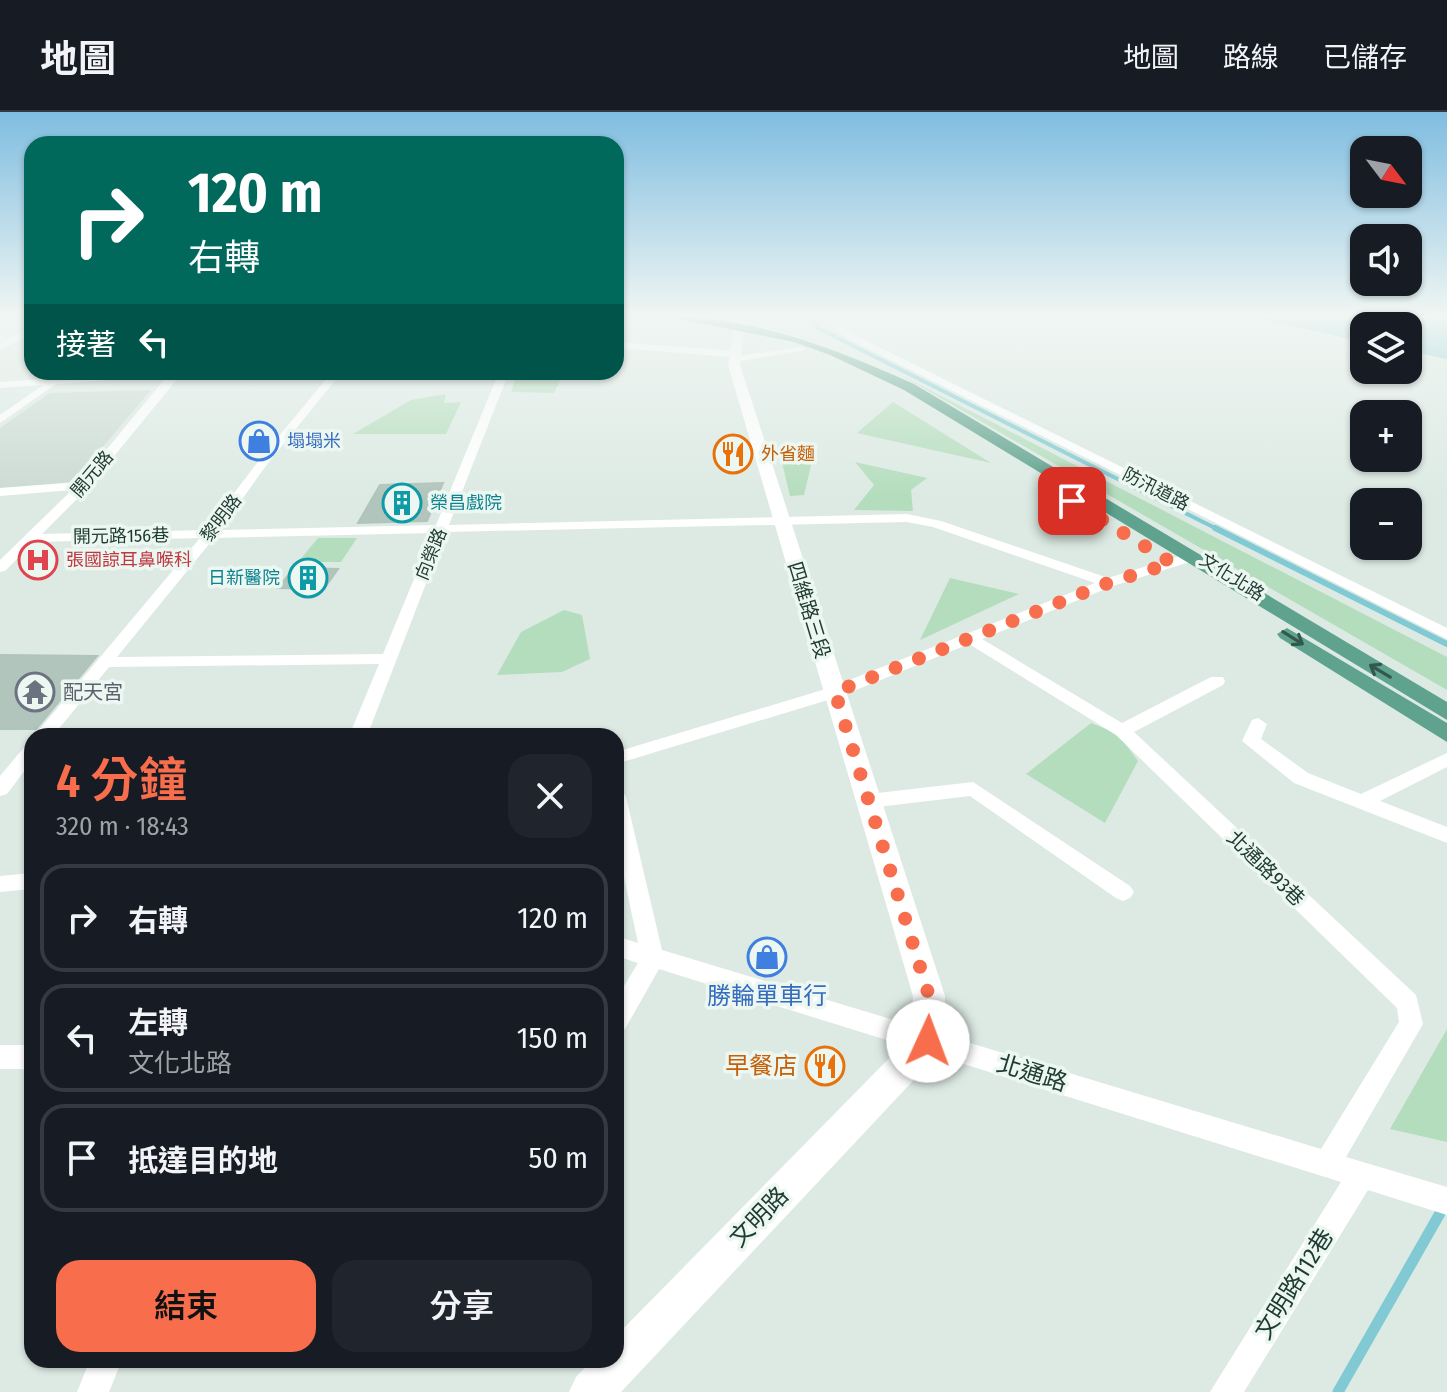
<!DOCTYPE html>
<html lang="zh-TW">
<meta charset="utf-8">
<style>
:root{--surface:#171b24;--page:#20242c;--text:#f1f3f6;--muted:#9ea1a6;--line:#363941;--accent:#f86e4d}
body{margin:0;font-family:"Fira Sans Condensed","Noto Sans TC",sans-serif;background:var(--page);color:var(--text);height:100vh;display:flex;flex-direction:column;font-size:30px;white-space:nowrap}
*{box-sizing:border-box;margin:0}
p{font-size:26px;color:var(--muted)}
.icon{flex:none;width:44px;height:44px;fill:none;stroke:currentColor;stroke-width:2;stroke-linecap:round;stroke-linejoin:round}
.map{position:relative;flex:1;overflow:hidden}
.sheet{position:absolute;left:24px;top:616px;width:600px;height:640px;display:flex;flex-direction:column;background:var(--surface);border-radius:24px;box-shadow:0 2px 6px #0004}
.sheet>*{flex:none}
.top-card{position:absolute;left:24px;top:24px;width:600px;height:244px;border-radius:24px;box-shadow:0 2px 6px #0004;background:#00695c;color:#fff;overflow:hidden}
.needle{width:52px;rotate:122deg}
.fabs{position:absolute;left:1350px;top:24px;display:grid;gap:16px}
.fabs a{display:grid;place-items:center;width:72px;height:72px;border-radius:16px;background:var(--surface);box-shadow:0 2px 6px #0004;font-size:40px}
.pin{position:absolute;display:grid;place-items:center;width:68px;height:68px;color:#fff;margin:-34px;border-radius:16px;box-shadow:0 4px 12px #0006}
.me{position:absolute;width:88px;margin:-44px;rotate:2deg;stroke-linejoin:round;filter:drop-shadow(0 0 6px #0008)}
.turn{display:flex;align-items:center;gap:28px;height:168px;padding:0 32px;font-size:36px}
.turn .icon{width:104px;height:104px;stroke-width:2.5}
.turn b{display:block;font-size:56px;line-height:68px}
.then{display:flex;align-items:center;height:76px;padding:0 32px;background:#0003;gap:16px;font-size:30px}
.round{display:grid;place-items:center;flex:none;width:84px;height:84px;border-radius:24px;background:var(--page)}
.overview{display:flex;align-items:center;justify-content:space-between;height:136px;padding:0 32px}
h1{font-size:48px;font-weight:600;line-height:60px;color:var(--accent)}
.cta{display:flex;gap:16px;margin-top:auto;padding:16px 32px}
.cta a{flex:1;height:92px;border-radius:24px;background:var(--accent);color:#111;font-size:32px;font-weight:600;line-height:92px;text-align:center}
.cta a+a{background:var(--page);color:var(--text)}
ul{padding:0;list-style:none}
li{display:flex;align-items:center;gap:24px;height:108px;margin:0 16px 12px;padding:0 16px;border:4px solid var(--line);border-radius:24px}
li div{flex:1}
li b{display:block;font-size:30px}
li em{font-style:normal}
header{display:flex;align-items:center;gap:48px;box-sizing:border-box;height:112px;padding:0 40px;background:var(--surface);border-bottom:2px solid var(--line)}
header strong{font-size:38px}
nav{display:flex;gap:44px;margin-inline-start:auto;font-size:28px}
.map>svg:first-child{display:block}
.built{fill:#cbdad2}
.green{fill:#b4ddbd}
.water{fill:#81cad3}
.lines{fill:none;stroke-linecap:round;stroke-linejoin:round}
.stream-far2{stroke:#81cad3;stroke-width:4}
.stream-far1{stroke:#81cad3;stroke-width:6}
.stream{stroke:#81cad3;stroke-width:11}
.building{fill:#b2c5bc;stroke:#afc4ba;stroke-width:2}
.street{fill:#fff;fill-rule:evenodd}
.secondary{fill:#fff;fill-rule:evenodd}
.primary{fill:#5fa28d;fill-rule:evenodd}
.oneway{stroke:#32594d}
.route{stroke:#f86e4d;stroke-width:14;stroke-dasharray:0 25.2}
.labels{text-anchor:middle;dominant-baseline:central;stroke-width:7;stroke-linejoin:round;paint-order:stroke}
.far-shop-label{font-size:18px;fill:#366cbe;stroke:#edf7f2;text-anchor:start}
.far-food-label{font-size:18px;fill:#c56008;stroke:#edf7f2;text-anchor:start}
.far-street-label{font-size:18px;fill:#1e3a31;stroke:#edf7f2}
.far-culture-label{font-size:18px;fill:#0d838f;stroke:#edf7f2;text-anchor:start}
.far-health-label{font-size:18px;fill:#be3a42;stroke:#edf7f2;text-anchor:start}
.street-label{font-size:20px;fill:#1e3a31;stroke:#edf7f2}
.worship-label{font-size:20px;fill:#5b616d;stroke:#edf7f2;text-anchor:start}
.near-shop-label{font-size:24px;fill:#366cbe;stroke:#edf7f2}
.near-food-label{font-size:24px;fill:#c56008;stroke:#edf7f2;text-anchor:end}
.near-street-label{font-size:24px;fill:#1e3a31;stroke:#edf7f2}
</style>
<header>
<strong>地圖</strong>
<nav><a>地圖</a><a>路線</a><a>已儲存</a></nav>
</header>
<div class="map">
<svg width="1447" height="1280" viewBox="0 0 1447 1280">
<rect width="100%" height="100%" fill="#ddeae4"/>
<path class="built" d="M151 278 73 370 0 376V316L50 281Z"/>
<path class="green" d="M897 261 1447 545V578Z
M562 265 554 281 511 280 516 266Z
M446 282 444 291 461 290 446 322H353L411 288Z
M893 290 991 351 857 321Z
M779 338 813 345 804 383 790 384Z
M855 350 927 366 911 378 913 399 854 398 874 373Z
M318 426H357L341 450H298Z
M950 466 1019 482 920 528Z
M564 498 582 503 590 547 562 560 497 563 521 520Z
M1091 611 1118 622 1138 649 1105 711 1026 662Z
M1447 917V1030L1390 1017Z"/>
<path class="water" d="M1252 205H1447V247L1408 239V214H1364V230Z"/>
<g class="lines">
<path class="stream-far2" d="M811 205 818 216 1219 418"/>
<path class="stream-far1" d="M1215 416 1447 532"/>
<path class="stream" d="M1338 1280 1447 1089"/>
</g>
<path class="building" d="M443 371 427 409 358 411 380 373Z
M294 456 338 457 324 477 278 476Z
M0 543 97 544 36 617H0Z"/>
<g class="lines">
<path class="street" d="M820 205H829L855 223 1447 516V527L849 227Z
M0 222 8 229V233L0 231Z
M616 230 734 239 737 244 802 235 806 238 734 250 729 247 733 245 616 236Z
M139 260H183L88 376 42 422 206 418 260 347 332 260H342L268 351 220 418 436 413 499 260H509L449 413 907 402 941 409 1108 466 1186 442H1196V448L1113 474 982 527 1122 611 1211 565H1223L1225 569 1223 573 1134 620 1416 883 1423 912 1346 1045 1447 1075V1103L1368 1078 1244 1280H1210L1341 1070 659 857 625 917 616 920V887L638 851 616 844V824L638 831 616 728V678L623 680 626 685 662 838 1321 1037 1399 910 1397 896 1116 623 969 532 841 584 616 652V640L829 576 1095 471 933 415 907 410 446 420 367 624H349L379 552 109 555 53 624H34L200 426 34 430 5 459 0 460V448L72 378 0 384V376L80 370 167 264 56 272 0 311V303L43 273 0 276V270ZM433 421 383 542 117 545 214 426Z
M1258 606 1267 612 1261 627 1308 661 1361 682 1447 641V655L1380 689 1447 715V731L1294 671 1242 629 1252 608Z
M32 631V649L7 682 0 684V664L26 633Z
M973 670 1130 774 1134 780 1130 786 1123 789 1116 786 970 684 869 696 862 694 859 689 862 684 869 682Z
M32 761V777L0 780V764Z
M0 933H23L32 937V961L22 957H0Z
M90 1248H122L109 1280H77Z"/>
<path class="secondary" d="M735 205H745L740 253 945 884 944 929 940 940 621 1280H569L576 1265 592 1248H616V1224L912 923 913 884 728 253Z
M32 215V222L0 238V229Z"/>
<path class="primary" d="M670 205C756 205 836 237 914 272L1447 590V608L904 278 830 243 794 230Z
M1287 516 1447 611V630L1280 526 1277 522Z"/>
</g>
<defs><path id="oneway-shaft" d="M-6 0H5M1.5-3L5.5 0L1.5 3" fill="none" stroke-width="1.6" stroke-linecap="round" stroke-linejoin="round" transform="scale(2)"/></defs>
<g class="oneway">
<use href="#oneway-shaft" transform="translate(1293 526) rotate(32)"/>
<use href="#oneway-shaft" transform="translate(1380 559) rotate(-149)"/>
</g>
<linearGradient id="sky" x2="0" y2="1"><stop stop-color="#7fbde0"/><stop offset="0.53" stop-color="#f0f6f3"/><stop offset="1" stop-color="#f0f6f3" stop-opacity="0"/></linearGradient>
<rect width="1447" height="384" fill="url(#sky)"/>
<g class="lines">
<path class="route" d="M928 929 929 884 835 580 1108 471 1172 451 1072 389"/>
</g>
<defs>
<g id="shop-ring" transform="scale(2)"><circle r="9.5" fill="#edf7f2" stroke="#3f7fe0" stroke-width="1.5"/><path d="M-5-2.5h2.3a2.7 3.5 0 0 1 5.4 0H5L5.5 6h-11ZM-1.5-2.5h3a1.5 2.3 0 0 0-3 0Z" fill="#3f7fe0"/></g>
<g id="restaurant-ring" transform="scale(2)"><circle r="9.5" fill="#edf7f2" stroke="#e8710a" stroke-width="1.5"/><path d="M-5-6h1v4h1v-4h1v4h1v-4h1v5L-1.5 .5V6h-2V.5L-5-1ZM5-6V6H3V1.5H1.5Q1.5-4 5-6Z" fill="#e8710a"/></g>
<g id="building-ring" transform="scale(2)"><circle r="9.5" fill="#edf7f2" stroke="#0f9aa8" stroke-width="1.5"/><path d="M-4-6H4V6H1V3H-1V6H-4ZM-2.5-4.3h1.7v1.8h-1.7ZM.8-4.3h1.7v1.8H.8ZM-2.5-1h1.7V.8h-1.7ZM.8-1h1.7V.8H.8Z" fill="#0f9aa8"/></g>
<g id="hospital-ring" transform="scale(2)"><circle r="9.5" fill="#edf7f2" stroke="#e0444e" stroke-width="1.5"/><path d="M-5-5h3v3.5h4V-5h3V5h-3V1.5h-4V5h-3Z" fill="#e0444e"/></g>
<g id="temple-ring" transform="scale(2)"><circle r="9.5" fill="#edf7f2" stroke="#6b7280" stroke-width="1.5"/><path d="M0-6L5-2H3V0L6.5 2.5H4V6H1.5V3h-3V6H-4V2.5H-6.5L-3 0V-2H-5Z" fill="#6b7280"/></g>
</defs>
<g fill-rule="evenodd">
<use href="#shop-ring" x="259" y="329"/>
<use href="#restaurant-ring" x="733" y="342"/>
<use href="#building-ring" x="402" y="391"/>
<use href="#hospital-ring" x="38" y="448"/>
<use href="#building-ring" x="308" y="466"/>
<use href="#temple-ring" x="35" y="580"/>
<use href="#shop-ring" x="767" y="845"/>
<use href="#restaurant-ring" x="825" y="954"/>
</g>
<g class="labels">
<g class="far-shop-label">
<text x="287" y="329">塌塌米</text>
</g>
<g class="far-food-label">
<text x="761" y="342">外省麵</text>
</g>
<g class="far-street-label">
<text transform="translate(92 362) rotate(-50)">開元路</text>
<text transform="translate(1156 377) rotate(27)">防汛道路</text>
<text transform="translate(221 406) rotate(-53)">黎明路</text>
<text transform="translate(121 424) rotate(-1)">開元路156巷</text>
<text transform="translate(431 442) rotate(-68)">向榮路</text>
<text transform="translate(1232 465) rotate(32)">文化北路</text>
</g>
<g class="far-culture-label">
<text x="430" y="391">榮昌戲院</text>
<text x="280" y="466" text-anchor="end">日新醫院</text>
</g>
<g class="far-health-label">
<text x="66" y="448">張國諒耳鼻喉科</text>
</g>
<g class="street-label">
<text transform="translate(809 498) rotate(73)">四維路三段</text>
<text transform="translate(1266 756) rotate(44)">北通路93巷</text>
</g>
<g class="worship-label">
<text x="63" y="580">配天宮</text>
</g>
<g class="near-shop-label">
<text x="767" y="884">勝輪單車行</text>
</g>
<g class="near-food-label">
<text x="797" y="954">早餐店</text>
</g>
<g class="near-street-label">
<text transform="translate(1032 961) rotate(17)">北通路</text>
<text transform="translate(759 1105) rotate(-46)">文明路</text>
<text transform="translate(1294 1172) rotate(-58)">文明路112巷</text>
</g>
</g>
</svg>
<div class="fabs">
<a><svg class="needle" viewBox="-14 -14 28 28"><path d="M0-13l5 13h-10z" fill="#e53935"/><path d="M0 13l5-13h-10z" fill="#9ea1a6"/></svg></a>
<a><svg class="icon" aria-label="sound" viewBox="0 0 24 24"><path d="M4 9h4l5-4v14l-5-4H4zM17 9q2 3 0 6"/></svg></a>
<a><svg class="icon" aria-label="layers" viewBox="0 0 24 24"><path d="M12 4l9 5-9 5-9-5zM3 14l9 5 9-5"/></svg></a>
<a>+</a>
<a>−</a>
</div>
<div class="pin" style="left:1072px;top:389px;background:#d93025"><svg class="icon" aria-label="arrive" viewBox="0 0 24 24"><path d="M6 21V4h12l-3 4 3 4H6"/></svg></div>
<svg class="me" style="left:928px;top:929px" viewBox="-20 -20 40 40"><circle r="19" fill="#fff"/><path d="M0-13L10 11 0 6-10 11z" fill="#f86e4d"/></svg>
<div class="top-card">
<div class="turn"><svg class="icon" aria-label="right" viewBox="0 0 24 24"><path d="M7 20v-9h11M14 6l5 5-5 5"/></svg><div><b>120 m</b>右轉</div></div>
<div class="then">接著<svg class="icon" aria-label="left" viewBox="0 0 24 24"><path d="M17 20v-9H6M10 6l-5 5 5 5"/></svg></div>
</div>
<section class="sheet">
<div class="overview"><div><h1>4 分鐘</h1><p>320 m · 18:43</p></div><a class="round"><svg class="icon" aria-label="close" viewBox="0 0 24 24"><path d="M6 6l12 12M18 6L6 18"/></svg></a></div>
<ul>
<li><svg class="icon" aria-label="right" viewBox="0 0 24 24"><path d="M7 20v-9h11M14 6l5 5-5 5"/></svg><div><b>右轉</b></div><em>120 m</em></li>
<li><svg class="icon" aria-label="left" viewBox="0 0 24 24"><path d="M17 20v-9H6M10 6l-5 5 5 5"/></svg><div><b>左轉</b><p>文化北路</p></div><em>150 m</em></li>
<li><svg class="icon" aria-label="arrive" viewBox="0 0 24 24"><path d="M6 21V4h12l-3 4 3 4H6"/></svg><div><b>抵達目的地</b></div><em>50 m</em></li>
</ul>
<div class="cta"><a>結束</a><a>分享</a></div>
</section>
</div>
